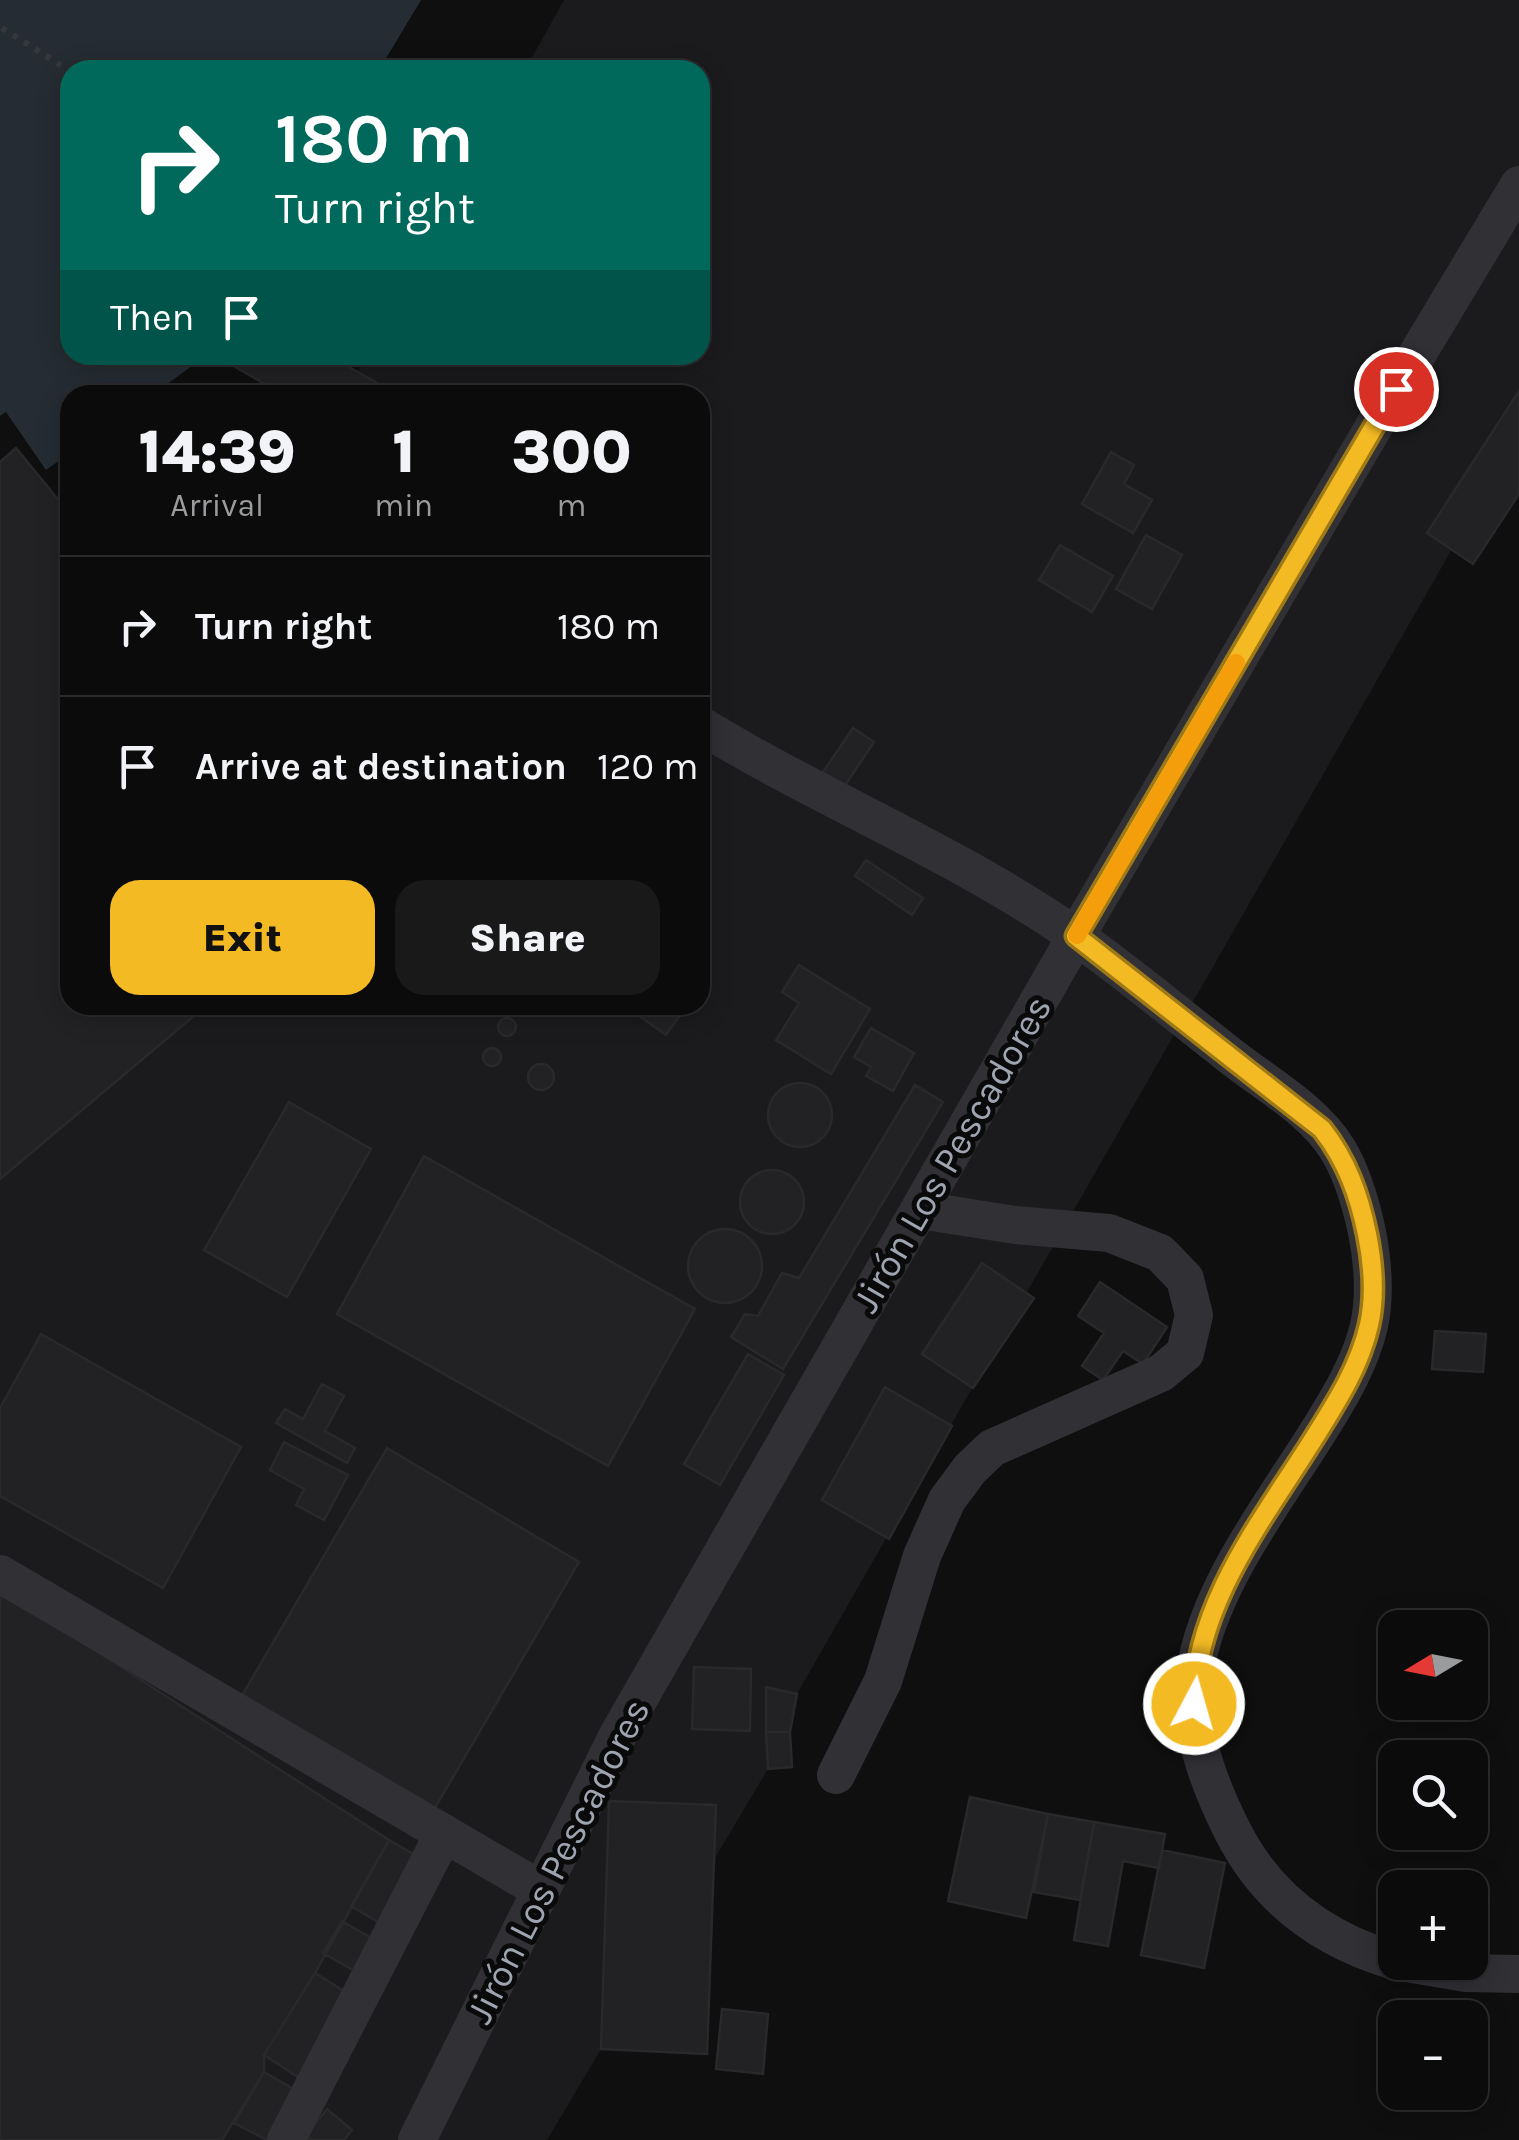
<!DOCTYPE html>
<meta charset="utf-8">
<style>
:root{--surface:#0b0b0c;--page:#19191a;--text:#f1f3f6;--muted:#9a9b9d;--line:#2b2b2d;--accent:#f3ba24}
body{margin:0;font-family:Karla,sans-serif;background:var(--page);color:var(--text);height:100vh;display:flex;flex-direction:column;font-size:38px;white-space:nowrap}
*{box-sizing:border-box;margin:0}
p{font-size:32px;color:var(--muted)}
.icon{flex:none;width:55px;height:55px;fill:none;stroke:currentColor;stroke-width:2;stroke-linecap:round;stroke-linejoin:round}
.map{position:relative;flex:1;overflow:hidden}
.panel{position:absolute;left:60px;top:385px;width:650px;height:630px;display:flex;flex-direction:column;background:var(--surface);border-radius:30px;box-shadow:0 5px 25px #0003,0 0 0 2px var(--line)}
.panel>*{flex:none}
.guide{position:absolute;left:60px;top:60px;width:650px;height:305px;border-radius:30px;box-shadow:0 5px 25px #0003,0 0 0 2px var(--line);background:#00695c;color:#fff;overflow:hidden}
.needle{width:65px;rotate:260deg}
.fabs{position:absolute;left:1378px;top:1610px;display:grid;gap:20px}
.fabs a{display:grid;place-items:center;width:110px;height:110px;border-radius:20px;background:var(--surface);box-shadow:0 5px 25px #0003,0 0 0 2px var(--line);font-size:50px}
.pin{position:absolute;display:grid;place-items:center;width:85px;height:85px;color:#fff;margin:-42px;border:5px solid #fff;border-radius:50%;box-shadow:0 2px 10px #0007}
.me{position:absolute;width:110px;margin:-55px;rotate:6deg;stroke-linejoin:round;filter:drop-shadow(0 0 8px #0008)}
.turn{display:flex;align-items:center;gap:35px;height:210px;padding:0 50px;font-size:45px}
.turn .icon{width:130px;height:130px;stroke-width:2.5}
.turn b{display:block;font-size:70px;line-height:85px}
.then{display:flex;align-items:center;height:95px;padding:0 50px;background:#0003;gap:20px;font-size:38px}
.eta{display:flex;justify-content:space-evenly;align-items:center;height:170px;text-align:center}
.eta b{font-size:60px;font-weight:800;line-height:70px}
.primary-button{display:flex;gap:20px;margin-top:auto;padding:20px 50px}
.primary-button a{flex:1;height:115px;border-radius:30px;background:var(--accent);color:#111;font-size:40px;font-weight:800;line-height:115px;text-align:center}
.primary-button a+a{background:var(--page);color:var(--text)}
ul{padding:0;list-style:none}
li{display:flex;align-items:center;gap:30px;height:140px;padding:0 50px;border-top:2px solid var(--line)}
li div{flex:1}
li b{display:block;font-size:38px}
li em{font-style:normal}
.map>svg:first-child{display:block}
.built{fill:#1b1b1d}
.water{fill:#252c33}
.building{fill:#222224;stroke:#29292c;stroke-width:2.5}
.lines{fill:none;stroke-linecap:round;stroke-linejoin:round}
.path{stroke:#36373c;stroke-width:6;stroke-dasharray:5 8;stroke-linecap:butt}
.minor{stroke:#303035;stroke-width:38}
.route-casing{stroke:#9e7917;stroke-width:25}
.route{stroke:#f3ba24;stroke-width:18}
.slow{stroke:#f59e0b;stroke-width:18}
.labels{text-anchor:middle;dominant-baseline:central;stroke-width:10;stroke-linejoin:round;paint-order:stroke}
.street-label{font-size:38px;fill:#9fa4b1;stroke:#0a0a0b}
</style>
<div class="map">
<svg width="1519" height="2140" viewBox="0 0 1519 2140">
<rect width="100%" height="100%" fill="#0f0f10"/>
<path class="built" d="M564 0H1519V432L797 1694 790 1732 547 2140H0V525L70 1005H700V395H345L367 355H700V70H525Z"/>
<path class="water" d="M0 0H421L379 70H70V355H207L152 395H70V453L46 470 6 412 0 416Z"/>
<path class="building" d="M235 355H338L335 359 398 395H284L230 364Z
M1519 391V494L1473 564 1427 533Z
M16 448 70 514V1005H207L0 1179V462Z
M1111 452 1134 465 1124 484 1152 500 1133 533 1082 504Z
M1146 535 1182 555 1152 609 1116 589Z
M1060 545 1113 576 1092 612 1039 580Z
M853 728 874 742 844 787 823 772Z
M866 860 923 898 912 915 855 876Z
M799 965 870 1009 831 1074 776 1040 799 1003 782 992Z
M624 1005H687L666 1035Z
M498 1027a9 9 0 1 1 18 0a9 9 0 1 1-18 0Z
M871 1028 914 1053 893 1091 866 1076 871 1067 854 1057Z
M483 1057a9 9 0 1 1 18 0a9 9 0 1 1-18 0Z
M528 1077a13 13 0 1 1 26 0a13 13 0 1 1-26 0Z
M768 1115a32 32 0 1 1 64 0a32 32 0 1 1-64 0Z
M915 1085 943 1102 783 1369 731 1337 745 1314 758 1316 782 1273 799 1278Z
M289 1102 371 1149 287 1297 204 1250Z
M424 1156 695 1309 608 1466 337 1314Z
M740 1202a32 32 0 1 1 64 0a32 32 0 1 1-64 0Z
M688 1266a37 37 0 1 1 74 0a37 37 0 1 1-74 0Z
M982 1263 1034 1298 973 1388 922 1354Z
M1100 1282 1167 1327 1143 1364 1123 1351 1103 1380 1082 1366 1104 1333 1078 1316Z
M1435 1331 1486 1334 1483 1372 1432 1369Z
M41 1334 241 1447 163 1588 0 1496V1408Z
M748 1354 784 1375 720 1485 684 1464Z
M322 1384 344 1396 325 1431 355 1448 347 1463 276 1423 285 1409 303 1419Z
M885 1387 952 1426 889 1539 822 1500Z
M284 1442 348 1475 324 1520 296 1505 304 1489 270 1470Z
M387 1448 579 1562 432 1813 240 1699Z
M0 1589 389 1840 315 1973 264 2055V2072L222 2140H0Z
M694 1667 751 1669 750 1731 692 1729Z
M766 1687 797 1694 790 1732H766Z
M766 1732H790L792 1767 768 1769Z
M970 1797 1048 1814 1026 1918 948 1901Z
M609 1801 716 1805 707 2054 601 2049Z
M1048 1814 1094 1822 1080 1900 1034 1892Z
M1094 1822 1165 1834 1159 1868 1123 1861 1108 1946 1074 1940Z
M389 1840 422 1859 383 1925 351 1906Z
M1162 1850 1225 1863 1204 1968 1141 1955Z
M342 1921 378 1942 360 1974 323 1953Z
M315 1973 352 1996 301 2079 264 2055Z
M722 2009 768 2014 763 2074 716 2069Z
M264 2072 297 2091 267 2140 234 2123Z
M327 2109 352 2130 344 2140H303Z"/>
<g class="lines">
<path class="path" d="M2 28 70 71"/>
<path class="minor" d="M700 725C823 800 959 854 1077 937 1129 974 1178 1015 1228 1054 1264 1083 1314 1110 1338 1150 1353 1175 1361 1204 1367 1232 1373 1263 1376 1294 1369 1326 1360 1363 1341 1395 1321 1427 1276 1500 1208 1586 1195 1672 1187 1727 1208 1782 1232 1830 1266 1898 1323 1940 1395 1961
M0 1574 541 1890
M836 1775 883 1681 922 1556 947 1500 970 1469 992 1448 1161 1373 1185 1353 1194 1315 1185 1279 1160 1253 1109 1233 1015 1225 920 1210
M1401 1962 1466 1973 1519 1974
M286 2140 444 1833
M417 2140 618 1735 1076 936 1376 423 1519 185"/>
</g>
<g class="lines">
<g class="route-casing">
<path id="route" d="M1194 1704C1195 1603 1265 1517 1316 1435 1338 1400 1360 1365 1369 1325 1376 1294 1373 1264 1367 1234 1359 1195 1347 1161 1322 1129L1076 936 1396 389"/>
</g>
<use href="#route" class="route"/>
<path class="slow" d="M1077 935 1236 663"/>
</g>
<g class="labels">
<g class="street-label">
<text transform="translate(952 1154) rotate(-60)">Jirón Los Pescadores</text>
<text transform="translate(558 1861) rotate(-63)">Jirón Los Pescadores</text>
</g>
</g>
</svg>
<div class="fabs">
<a><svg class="needle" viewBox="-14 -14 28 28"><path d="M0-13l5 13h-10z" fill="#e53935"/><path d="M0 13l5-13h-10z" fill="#9a9b9d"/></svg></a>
<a><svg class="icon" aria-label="search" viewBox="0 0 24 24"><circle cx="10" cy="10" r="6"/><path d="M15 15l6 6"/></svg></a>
<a>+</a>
<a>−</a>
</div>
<div class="pin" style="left:1396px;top:389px;background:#d93025"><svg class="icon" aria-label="arrive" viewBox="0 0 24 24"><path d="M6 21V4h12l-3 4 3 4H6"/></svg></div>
<svg class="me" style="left:1194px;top:1704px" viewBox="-20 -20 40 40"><circle r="17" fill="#f3ba24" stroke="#fff" stroke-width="3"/><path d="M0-11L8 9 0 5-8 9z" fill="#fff"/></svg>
<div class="guide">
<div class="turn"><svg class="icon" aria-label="right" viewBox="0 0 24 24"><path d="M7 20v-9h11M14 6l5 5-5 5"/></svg><div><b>180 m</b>Turn right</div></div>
<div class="then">Then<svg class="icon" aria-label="arrive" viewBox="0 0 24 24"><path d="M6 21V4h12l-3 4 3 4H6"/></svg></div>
</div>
<section class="panel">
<div class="eta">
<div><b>14:39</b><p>Arrival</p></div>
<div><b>1</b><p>min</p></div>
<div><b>300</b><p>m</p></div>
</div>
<ul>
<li><svg class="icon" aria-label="right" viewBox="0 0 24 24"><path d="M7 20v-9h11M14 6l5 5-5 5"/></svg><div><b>Turn right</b></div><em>180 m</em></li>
<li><svg class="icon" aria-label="arrive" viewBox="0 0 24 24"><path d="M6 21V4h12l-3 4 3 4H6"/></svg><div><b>Arrive at destination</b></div><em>120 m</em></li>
</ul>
<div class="primary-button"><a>Exit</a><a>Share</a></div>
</section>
</div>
